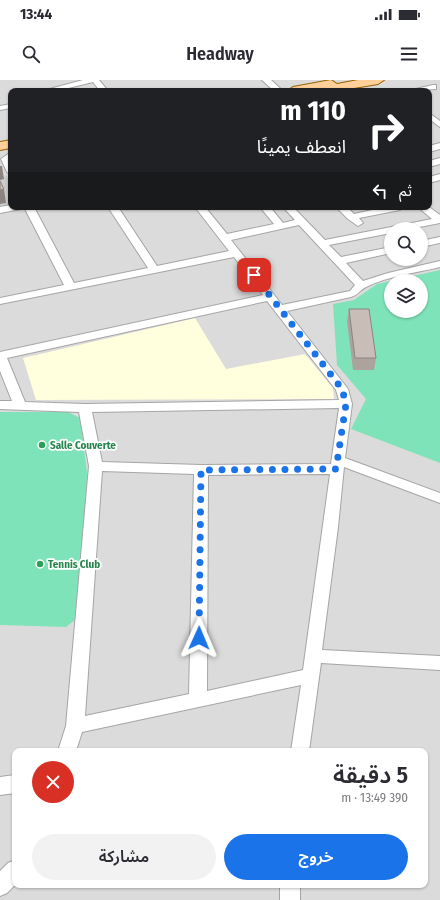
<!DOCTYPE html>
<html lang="ar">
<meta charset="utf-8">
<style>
:root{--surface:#fff;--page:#f2f2f3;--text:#2b2b33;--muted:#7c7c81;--accent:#1a73e8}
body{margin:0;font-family:"Fira Sans Condensed","Noto Sans Arabic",sans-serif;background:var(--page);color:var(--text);direction:rtl;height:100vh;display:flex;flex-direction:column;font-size:15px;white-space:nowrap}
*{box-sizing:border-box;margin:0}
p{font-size:13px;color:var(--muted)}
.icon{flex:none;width:22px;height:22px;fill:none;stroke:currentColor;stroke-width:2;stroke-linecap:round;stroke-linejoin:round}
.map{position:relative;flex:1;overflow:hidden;direction:ltr}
.sheet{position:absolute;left:12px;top:668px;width:416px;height:140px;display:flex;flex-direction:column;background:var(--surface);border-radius:8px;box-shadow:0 1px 3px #0004;direction:rtl}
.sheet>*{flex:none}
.banner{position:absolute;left:8px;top:8px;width:424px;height:122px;border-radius:8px;box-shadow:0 1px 3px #0004;direction:rtl;background:#202124;color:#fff;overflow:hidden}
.fabs{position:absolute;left:384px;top:142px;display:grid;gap:8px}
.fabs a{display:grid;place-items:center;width:44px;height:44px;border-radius:50%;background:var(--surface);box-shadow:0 1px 3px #0004;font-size:20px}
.pin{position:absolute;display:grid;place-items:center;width:34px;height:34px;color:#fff;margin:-17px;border-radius:8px;box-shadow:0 2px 6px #0006}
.me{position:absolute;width:44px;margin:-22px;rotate:1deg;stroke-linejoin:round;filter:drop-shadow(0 0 3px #0008)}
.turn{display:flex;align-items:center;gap:14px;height:84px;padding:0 20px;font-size:18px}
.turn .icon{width:52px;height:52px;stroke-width:2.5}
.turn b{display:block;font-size:28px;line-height:34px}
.then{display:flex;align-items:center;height:38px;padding:0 20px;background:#0003;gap:8px;font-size:15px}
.round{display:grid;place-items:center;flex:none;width:42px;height:42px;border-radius:21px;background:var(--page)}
.headline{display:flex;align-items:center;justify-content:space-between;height:68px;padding:0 20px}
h1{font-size:24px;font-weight:600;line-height:30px}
.primary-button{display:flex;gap:8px;margin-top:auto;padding:8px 20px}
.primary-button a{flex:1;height:46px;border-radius:24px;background:var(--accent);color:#fff;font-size:16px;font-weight:600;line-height:46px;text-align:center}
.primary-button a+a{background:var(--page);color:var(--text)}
.status{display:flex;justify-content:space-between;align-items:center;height:28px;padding:0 20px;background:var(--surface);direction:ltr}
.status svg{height:11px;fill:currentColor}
header{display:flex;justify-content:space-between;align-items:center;height:52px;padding:0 20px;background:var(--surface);font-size:18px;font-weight:600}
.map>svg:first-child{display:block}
.residential{fill:#dcdbdb;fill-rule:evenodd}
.education{fill:#fffedd}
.religious{fill:#ccc}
.pitch{fill:#7ee3b9;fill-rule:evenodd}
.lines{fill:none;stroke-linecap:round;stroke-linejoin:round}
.minor-casing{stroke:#a5a5a5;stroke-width:2}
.primary-casing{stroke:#986200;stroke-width:2}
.minor{fill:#fff;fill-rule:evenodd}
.primary{fill:#ffd099;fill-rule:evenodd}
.wall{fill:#aca39d}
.shaded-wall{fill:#8c8480}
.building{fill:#c8bdb7;stroke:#8c8480}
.route{stroke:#1a73e8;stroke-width:7;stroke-dasharray:0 12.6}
.leisure-dot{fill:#2e9e5b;stroke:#fff;stroke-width:1.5}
.labels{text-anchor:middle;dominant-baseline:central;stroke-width:3.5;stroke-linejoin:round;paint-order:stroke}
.leisure-label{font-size:11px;font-weight:bold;fill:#27864d;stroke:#fff;text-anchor:start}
</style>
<div class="status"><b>13:44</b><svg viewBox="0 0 49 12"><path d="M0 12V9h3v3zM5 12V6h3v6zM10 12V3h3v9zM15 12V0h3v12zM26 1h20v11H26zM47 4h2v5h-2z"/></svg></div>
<header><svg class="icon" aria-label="menu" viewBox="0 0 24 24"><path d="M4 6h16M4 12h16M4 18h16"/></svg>Headway<svg class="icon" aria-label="search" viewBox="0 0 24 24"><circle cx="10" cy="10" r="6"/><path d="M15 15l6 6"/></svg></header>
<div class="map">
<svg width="440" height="820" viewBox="0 0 440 820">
<rect width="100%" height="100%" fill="#f0ebe4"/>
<path class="residential" d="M0 0H440V820H0ZM11 11H429V127H11ZM391 149H421V179H391ZM391 201H421V231H391ZM15 671H425V805H15Z"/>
<path class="education" d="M195 238 226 289 305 274 333 308 334 319 36 320 23 278Z"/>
<path class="religious" d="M0 91 3 97 7 96 11 105V124L0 126Z"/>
<path class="pitch" d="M440 190V383L351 349 366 319 337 285 333 224 354 220 377 204ZM391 201H421V231H391Z
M0 332H68L80 338 87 392 86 429 75 540 66 547 0 545Z"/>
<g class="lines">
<g class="minor-casing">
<path id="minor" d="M83 0H99L108 11H100L93 2 56 11H42Z
M262 0H271L283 11H274Z
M433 5H436V9L407 11Z
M11 24V28L0 30V26Z
M429 33 440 41V47L429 39Z
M440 63V69L429 72V66Z
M11 72V95L7 92 1 79Z
M440 78V84L429 87V81Z
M440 94V100L429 103V97Z
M11 125V127H23L21 129 0 133V127Z
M24 127H34L74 203 148 188 108 127H118L157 186 229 171 195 127H205L227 154 274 144 260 127H270L283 143 295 140 283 127H293L325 160 432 139 418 127H429L440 135V143L409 149H391V153L329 165 341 177 391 167V173L346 183 363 201 388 193 440 181V187C416 193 388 196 366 207 360 210 358 215 351 217L287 231 348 309 352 324 345 378 440 413V423L344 387 338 447 322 570 440 576V590L321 583 309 671H291L301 605 82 652 76 671H58L66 646 89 386 79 332 0 329V321H12L0 291V272L263 215 234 177 0 224V218L64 205ZM299 145 355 205 350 211 282 225 231 160ZM267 221 336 310 339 320 85 324 25 322 7 278ZM339 328 331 384 201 385 102 382 92 332ZM102 391 194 394 189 614 85 636ZM330 394 303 590 207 611 208 395Z
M336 127H347L354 134 386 127H405L400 130 359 138 363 143 358 146 348 139Z
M440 157V163L421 167V161Z
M15 695V713L0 715V697Z
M15 780V805L7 813 0 816V791L8 783Z
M280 805H300V820H280Z"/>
</g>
<g class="primary-casing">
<path id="primary" d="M331 0 337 4 358 0H384L378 4 336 11H287L293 7Z
M11 60V68L0 70V62Z"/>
</g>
<use href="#minor" class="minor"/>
<use href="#primary" class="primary"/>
</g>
<path class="wall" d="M349 229 376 278 374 290H353L347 241Z"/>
<path class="shaded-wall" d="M0 86H2L4 99 0 100Z
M4 109 6 123 0 124V110Z"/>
<path class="building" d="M0 101 4 109 0 110Z
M349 229H369L376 278H355Z"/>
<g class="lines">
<path class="route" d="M199 558 201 390 336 389 346 324 342 309 254 195"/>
</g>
<g class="leisure-dot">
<circle cx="42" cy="365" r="4"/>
<circle cx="40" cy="484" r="4"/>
</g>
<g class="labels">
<g class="leisure-label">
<text x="50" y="365">Salle Couverte</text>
<text x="48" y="484">Tennis Club</text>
</g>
</g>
</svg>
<div class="fabs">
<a><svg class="icon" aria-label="search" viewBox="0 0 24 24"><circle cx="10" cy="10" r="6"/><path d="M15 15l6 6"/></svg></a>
<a><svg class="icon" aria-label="layers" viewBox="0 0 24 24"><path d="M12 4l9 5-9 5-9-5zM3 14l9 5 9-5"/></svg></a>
</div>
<div class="pin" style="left:254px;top:195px;background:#d93025"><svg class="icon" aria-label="arrive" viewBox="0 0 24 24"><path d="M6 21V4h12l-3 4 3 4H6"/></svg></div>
<svg class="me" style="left:199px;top:558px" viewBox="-20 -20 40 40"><path d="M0-17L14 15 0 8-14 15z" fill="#1a73e8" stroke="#fff" stroke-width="4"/></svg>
<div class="banner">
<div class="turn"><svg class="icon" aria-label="right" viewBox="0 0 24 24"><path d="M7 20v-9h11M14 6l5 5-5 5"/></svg><div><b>110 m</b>انعطف يمينًا</div></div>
<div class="then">ثم<svg class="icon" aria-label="left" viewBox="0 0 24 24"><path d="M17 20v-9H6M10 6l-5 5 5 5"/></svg></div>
</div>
<section class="sheet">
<div class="headline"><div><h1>5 دقيقة</h1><p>390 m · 13:49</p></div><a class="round" style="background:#d93025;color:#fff"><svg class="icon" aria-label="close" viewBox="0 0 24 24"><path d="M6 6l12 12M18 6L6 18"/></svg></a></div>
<div class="primary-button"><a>خروج</a><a>مشاركة</a></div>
</section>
</div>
